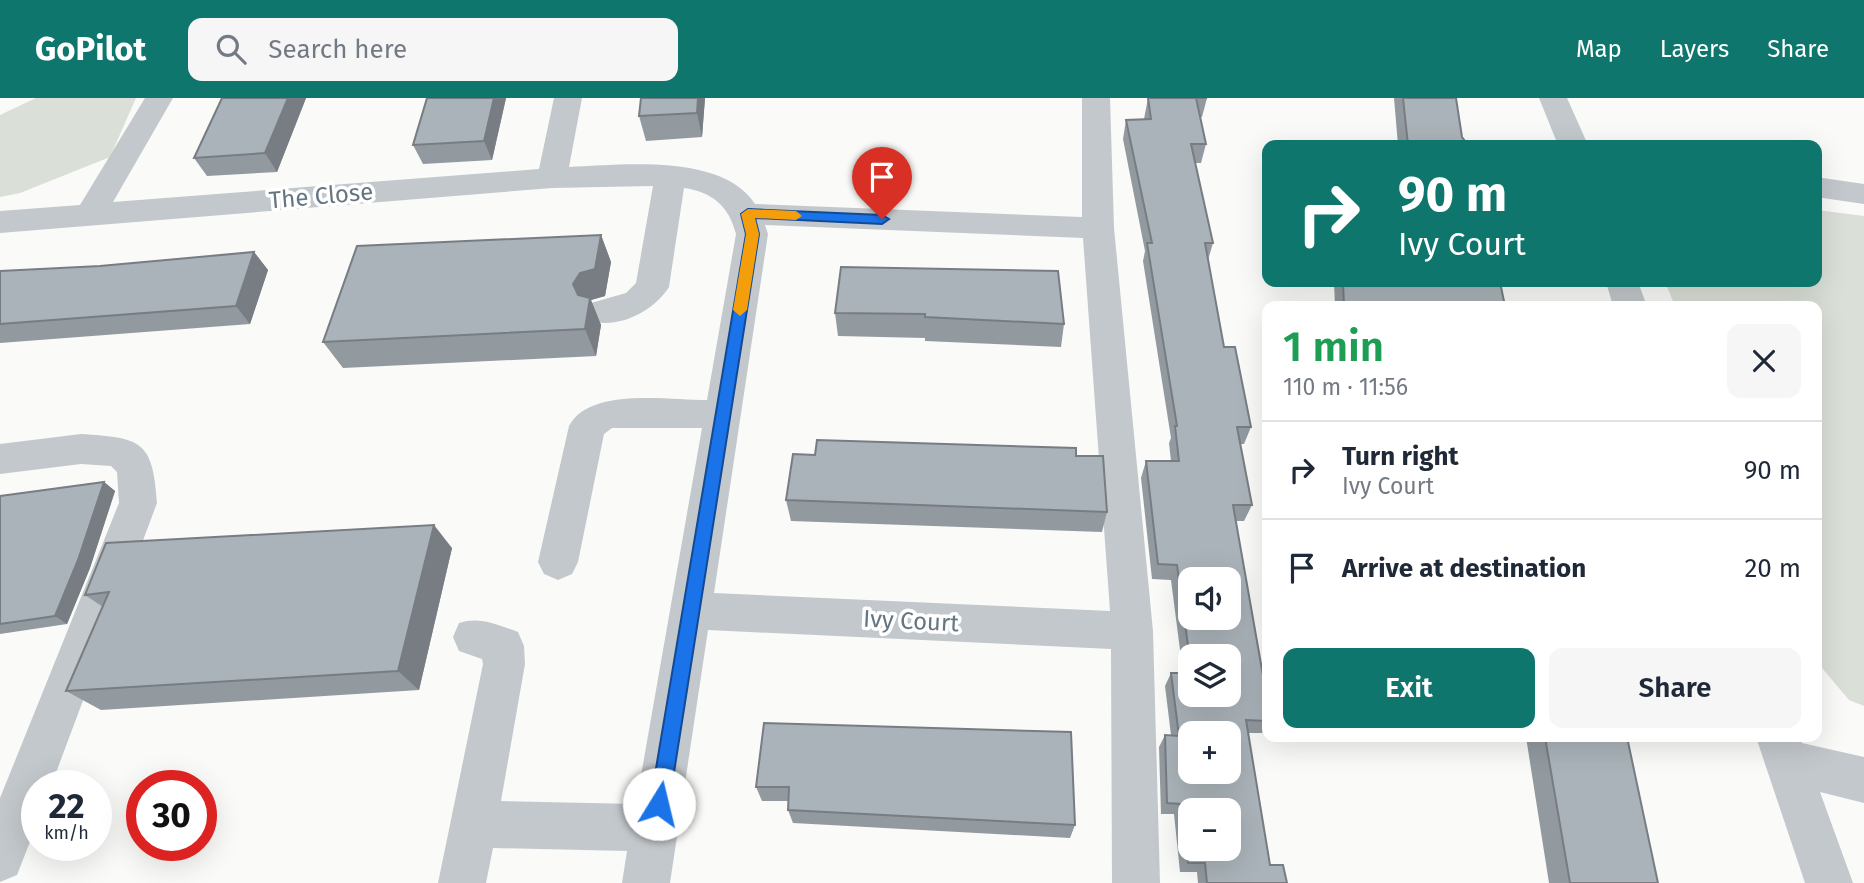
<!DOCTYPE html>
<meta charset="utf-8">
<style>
:root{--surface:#fff;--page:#f6f6f7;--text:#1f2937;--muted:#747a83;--line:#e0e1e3;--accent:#0f766e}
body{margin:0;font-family:"Fira Sans",sans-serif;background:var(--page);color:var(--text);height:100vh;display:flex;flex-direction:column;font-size:26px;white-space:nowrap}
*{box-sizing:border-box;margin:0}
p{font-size:23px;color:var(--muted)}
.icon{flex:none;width:38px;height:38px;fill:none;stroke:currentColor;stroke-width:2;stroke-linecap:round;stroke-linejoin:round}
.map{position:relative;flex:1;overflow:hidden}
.side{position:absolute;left:1262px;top:203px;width:560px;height:441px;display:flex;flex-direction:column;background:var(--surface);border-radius:14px;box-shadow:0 7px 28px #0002}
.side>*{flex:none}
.banner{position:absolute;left:1262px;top:42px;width:560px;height:147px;border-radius:14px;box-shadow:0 7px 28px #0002;background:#0f766e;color:#fff;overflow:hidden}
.buttons{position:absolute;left:1178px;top:469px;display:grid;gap:14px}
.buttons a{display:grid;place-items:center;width:63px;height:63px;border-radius:14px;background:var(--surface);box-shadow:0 7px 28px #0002;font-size:35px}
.speed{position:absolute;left:21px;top:672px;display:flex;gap:14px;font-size:35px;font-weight:700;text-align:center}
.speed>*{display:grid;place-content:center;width:91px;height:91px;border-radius:50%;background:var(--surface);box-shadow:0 7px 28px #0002;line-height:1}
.speed small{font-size:18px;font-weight:400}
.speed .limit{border:10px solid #d22;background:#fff;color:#111}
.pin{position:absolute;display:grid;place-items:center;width:60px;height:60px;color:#fff;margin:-72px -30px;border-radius:50% 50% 50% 0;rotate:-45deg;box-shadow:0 0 7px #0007}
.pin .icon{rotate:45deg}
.me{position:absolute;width:77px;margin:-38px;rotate:9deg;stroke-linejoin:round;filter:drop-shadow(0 0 5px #0008)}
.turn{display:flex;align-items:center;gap:24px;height:147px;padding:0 21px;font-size:32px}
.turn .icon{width:91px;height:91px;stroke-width:2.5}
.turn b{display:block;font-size:49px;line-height:60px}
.round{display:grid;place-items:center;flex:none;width:74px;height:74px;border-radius:14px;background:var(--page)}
.summary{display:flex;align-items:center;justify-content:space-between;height:119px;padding:0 21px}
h1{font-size:42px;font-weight:600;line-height:52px;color:#1e9e55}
.primary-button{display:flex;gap:14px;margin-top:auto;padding:14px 21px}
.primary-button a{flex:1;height:80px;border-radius:14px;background:var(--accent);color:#fff;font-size:28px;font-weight:600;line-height:80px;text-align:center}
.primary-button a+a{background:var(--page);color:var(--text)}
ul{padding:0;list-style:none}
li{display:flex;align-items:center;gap:21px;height:98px;padding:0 21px;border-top:2px solid var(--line)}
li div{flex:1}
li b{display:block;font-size:26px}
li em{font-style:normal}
header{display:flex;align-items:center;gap:42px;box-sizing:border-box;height:98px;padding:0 35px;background:var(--accent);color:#fff}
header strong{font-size:33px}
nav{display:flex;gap:38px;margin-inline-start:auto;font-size:24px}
.search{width:490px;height:63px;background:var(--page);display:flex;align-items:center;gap:18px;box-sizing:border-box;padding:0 24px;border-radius:14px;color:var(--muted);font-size:26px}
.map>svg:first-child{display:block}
.green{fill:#dadfd7}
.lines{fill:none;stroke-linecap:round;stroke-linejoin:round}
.minor{fill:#c3c8cc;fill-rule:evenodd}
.wall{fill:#929a9f;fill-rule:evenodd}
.shaded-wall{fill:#777d82}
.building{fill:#aab3b9;stroke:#777d82;stroke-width:2;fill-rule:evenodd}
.route{fill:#1a73e8;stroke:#114b97;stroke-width:2}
.slow{fill:#f59e0b}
.labels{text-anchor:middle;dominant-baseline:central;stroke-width:7;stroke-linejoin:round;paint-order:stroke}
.street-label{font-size:24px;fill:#657683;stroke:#fff}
</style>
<header>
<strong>GoPilot</strong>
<div class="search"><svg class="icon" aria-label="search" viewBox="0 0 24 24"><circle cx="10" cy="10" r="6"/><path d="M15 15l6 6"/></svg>Search here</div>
<nav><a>Map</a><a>Layers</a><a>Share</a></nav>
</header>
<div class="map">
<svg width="1864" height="785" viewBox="0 0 1864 785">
<rect width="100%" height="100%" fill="#fafaf8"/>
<path class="green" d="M36 0H136L110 59 20 95 0 99V17Z
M1817 112 1864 118V608L1849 602 1817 564 1816 208H1675L1665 184H1816Z"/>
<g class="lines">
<path class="minor" d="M145 0H173L113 104 539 71 554 0H582L569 69C622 67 722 55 755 106L1082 119V0H1110L1114 130 1153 533 1160 785H1112L1111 551 708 532 670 785H622L627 753 493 750 486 785H438L483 566 482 561 459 553 453 539 459 525C480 518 498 527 518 534L524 548 525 566 501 703 636 706 702 330H612L604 336 578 464 572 476 558 482 544 476 538 464 569 328C589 289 668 302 707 302L736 136C729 108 712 94 684 90L669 189C654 213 619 231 591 223L586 214 591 205 626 195 636 185 653 88 552 90 0 135V113L80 107ZM765 127 1083 140 1110 513 714 495 768 136Z
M1539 0H1567L1588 47H1558Z
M1816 79 1864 86V106L1816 99Z
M1606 184H1638L1647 208H1613Z
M81 336C141 340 153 342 157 405L51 688H37V726L17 777 0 784V700L119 405 117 374 111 368 81 366 0 376V346Z
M1756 639H1800L1802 645 1864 659V705L1820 694 1853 785H1805Z"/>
</g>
<path class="wall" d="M222 0H306L277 74 207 78 194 60Z
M506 0 492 62 423 66 413 47Z
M705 0 702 39 646 43 639 18Z
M1148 0H1207L1202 19H1200L1206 46 1201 65H1195L1213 145 1208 162 1224 249 1251 329 1244 346H1240L1252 407 1244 423H1236L1267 600V628L1262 635H1248L1270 767 1287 785H1198L1197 774H1180L1174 716H1161L1159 649 1165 637H1171L1165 588 1171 575H1183L1171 482 1152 481 1141 380 1146 363H1171L1169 345 1171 340 1143 163 1145 153 1123 41 1126 22 1144 21ZM1190 558 1228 597H1190Z
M1394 0H1456L1462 39 1468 47H1398Z
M601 137 611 164 605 198 591 202 601 227 596 258 343 270 323 244Z
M254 154 268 172 250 226 0 245V173L100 168Z
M1058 173 1064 226 1061 249 925 243V240L838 238 835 215Z
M1334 184H1500L1505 208H1335Z
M815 357 1076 358 1107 414 1102 434 791 423 786 402Z
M104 384 115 393 90 470 67 526 0 536V398Z
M452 450 419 592 101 612 66 593 103 509 85 497Z
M764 625 1075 727 1070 740 793 725 788 712V703H762L756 689Z
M1526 639H1627L1658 785H1549Z"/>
<path class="shaded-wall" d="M288 0H306L277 74 265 55Z
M494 0H506L492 62 484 43Z
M698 0H705L702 39 697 15Z
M601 137 611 164 605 198 591 202 601 227 596 258 585 231 573 186Z
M254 154 268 172 250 226 236 208Z
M104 384 115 393 90 470 67 526 55 518Z
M434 427 452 450 419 592 398 573Z"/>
<path class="building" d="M222 0H288L265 55 194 60Z
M427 0H494L484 43 413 47Z
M641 0H698L697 15 639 18Z
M1148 0H1207H1196L1206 46H1191L1213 145H1205L1224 249H1235L1251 329H1237L1252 407H1233L1267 600V623L1246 622 1270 767H1283L1287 785H1207L1205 765H1188L1181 706 1167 705 1165 637 1179 638 1171 575H1190V597H1228V558H1190V562L1177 467 1158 466 1146 363H1179L1175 328H1177L1147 145H1152L1126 22 1151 21ZM1190 481H1228V520H1190ZM1190 635H1228V674H1190ZM1190 712H1228V751H1190Z
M1403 0H1456L1462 39 1468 47H1408Z
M601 137 595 171 580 175 573 186 578 197 590 200 585 231 323 244 357 148Z
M254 154 236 208 0 226V173L100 168Z
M841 169 1058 173 1064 226 925 219V216L835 215Z
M1343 184H1500L1505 208H1344Z
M817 342 1076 350V358H1103L1107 414 786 402 793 356 815 357Z
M104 384 78 462 55 518 0 526V398Z
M434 427 398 573 66 593 109 494 85 497 106 445Z
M764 625 1071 634 1075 727 788 712 789 689H756Z
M1545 639H1627L1658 785H1570Z"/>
<path class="route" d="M748 111 882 117 889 121 882 126 755 120 759 136 669 706 666 713 659 715 652 713 650 706 746 136 741 116Z"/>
<path class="slow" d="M748 111 796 113 802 118 796 122 755 120 759 136 747 212 740 218 733 212 746 136 741 116Z"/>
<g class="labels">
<g class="street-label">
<text transform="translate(321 98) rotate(-5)">The Close</text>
<text transform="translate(911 523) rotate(3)">Ivy Court</text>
</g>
</g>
</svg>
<div class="buttons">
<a><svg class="icon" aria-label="sound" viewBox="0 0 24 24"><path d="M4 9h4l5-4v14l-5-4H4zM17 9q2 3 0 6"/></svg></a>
<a><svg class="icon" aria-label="layers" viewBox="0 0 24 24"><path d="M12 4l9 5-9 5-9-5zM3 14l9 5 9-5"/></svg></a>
<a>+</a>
<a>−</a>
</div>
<div class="speed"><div>22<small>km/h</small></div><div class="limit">30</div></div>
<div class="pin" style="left:882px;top:121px;background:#d93025"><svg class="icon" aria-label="arrive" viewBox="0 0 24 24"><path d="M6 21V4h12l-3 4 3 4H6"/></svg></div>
<svg class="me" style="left:659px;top:706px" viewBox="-20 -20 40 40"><circle r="19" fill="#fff"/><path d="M0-13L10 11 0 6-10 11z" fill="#1a73e8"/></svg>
<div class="banner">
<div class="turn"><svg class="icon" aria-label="right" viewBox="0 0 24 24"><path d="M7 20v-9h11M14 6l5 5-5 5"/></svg><div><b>90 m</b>Ivy Court</div></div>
</div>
<section class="side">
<div class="summary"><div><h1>1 min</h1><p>110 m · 11:56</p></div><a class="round"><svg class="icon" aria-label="close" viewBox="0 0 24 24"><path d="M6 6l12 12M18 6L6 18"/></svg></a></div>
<ul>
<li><svg class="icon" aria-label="right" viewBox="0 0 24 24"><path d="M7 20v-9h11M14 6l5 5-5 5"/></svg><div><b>Turn right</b><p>Ivy Court</p></div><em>90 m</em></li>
<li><svg class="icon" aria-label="arrive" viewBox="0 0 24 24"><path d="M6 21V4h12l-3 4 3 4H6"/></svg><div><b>Arrive at destination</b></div><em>20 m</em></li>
</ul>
<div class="primary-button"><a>Exit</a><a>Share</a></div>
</section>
</div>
